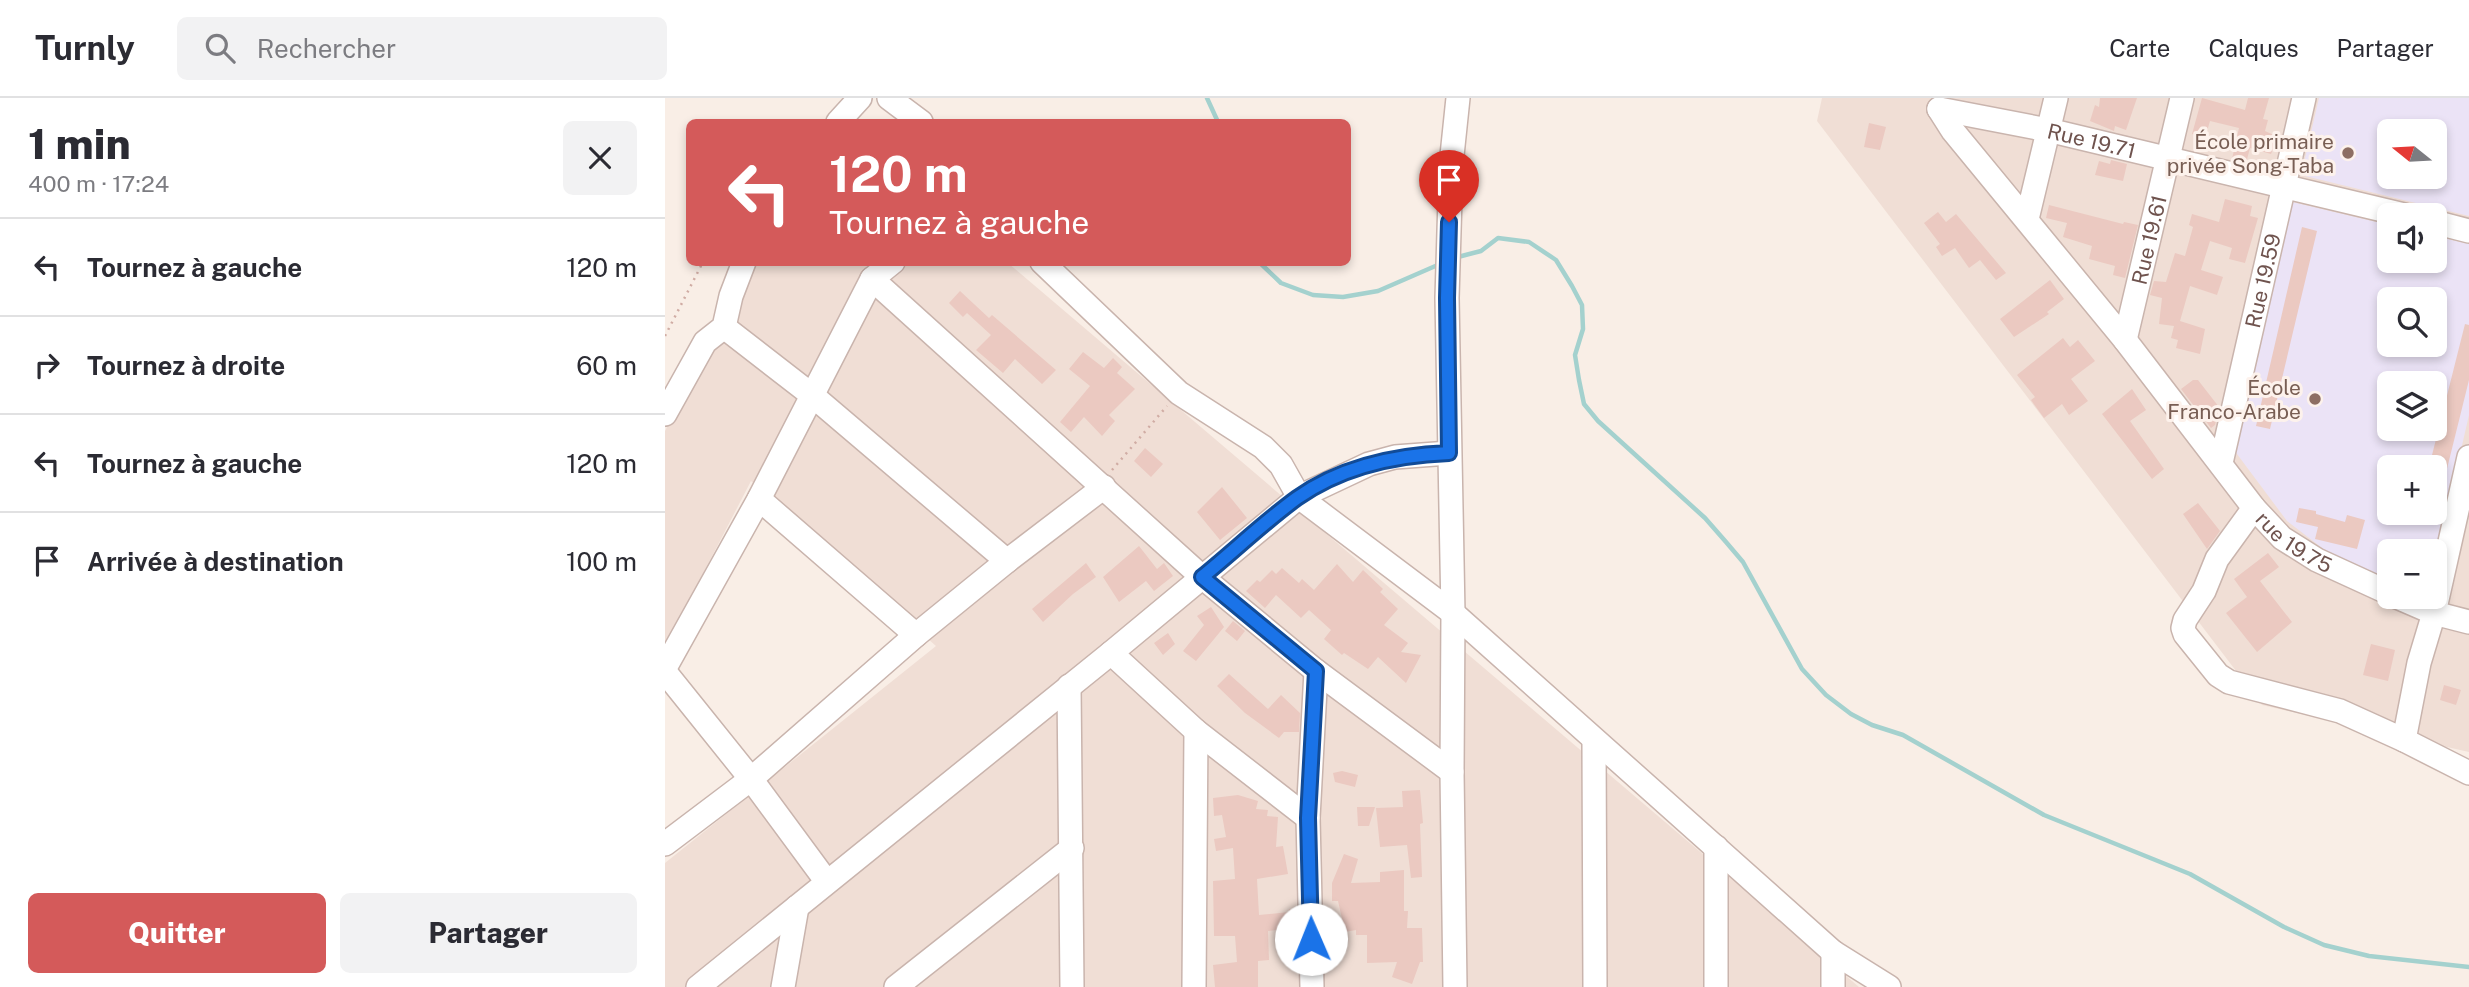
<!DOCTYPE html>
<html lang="fr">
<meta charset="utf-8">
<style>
:root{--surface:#fff;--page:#f2f2f3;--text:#2b2b33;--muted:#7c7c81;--line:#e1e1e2;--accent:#d45a5a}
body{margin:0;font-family:"Public Sans",sans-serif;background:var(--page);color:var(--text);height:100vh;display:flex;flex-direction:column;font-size:26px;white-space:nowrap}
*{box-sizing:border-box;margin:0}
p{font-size:23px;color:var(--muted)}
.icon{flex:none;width:38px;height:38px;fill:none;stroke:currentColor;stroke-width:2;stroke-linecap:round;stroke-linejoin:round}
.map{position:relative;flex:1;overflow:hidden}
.panel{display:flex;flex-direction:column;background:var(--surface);width:665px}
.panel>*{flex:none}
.top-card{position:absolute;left:21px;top:21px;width:665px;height:147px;border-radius:10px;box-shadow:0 4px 10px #0003;background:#d45a5a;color:#fff;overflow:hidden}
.needle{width:46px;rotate:288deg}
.tools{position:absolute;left:1712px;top:21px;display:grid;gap:14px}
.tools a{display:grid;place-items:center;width:70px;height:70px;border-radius:10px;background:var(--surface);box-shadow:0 4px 10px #0003;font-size:35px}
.pin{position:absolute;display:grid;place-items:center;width:60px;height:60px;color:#fff;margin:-72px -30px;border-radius:50% 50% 50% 0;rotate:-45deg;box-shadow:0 0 7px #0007}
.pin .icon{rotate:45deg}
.me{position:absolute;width:77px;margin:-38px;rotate:359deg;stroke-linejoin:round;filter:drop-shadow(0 0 5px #0008)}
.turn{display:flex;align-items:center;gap:24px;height:147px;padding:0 28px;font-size:32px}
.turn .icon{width:91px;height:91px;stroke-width:2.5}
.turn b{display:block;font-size:49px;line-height:60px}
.round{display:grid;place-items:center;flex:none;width:74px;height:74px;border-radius:10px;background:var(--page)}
.head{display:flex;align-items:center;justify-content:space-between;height:119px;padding:0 28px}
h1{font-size:42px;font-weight:800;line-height:52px}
.cta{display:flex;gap:14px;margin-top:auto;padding:14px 28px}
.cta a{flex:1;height:80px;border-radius:10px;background:var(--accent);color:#fff;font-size:28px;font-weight:800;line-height:80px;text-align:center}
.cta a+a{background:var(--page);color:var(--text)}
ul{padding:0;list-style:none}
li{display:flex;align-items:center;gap:21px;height:98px;padding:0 28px;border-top:2px solid var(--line)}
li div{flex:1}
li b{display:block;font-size:26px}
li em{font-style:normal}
header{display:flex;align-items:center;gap:42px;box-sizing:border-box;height:98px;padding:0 35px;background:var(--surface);border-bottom:2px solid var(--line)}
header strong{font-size:33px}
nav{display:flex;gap:38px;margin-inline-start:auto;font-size:24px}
.search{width:490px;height:63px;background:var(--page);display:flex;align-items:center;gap:18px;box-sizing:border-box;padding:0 24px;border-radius:10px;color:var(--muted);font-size:26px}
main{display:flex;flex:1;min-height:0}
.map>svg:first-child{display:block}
.residential{fill:#f0ded5;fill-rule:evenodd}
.education{fill:#ebe3f6;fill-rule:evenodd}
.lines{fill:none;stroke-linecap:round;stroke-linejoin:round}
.stream{stroke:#a4d1ce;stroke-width:4.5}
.building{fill:#ebc9c1}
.minor-casing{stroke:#c9b4ad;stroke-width:26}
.path{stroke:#d0aca4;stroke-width:2.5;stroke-dasharray:2 5;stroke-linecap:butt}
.minor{stroke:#fff;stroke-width:23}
.route-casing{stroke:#114b97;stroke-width:18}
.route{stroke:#1a73e8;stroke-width:12}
.education-dot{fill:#8d6e63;stroke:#fdf2ec;stroke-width:2.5}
.labels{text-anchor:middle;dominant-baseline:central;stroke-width:6;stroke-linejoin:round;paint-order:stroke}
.street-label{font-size:21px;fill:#6f534e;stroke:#fdf2ec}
.education-label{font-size:21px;fill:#785e54;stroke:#fdf2ec;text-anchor:end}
</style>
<header>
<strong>Turnly</strong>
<div class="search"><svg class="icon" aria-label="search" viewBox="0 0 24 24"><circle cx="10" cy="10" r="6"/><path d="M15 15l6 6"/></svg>Rechercher</div>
<nav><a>Carte</a><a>Calques</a><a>Partager</a></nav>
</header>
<main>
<section class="panel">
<div class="head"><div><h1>1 min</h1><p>400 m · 17:24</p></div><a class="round"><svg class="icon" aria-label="close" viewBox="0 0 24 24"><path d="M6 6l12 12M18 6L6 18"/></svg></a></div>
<ul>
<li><svg class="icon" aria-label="left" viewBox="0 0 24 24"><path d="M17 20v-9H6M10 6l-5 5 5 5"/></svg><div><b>Tournez à gauche</b></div><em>120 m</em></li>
<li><svg class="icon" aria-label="right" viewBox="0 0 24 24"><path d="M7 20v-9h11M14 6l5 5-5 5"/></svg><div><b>Tournez à droite</b></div><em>60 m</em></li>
<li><svg class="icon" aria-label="left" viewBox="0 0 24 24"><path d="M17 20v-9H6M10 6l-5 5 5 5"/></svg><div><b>Tournez à gauche</b></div><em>120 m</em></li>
<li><svg class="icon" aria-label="arrive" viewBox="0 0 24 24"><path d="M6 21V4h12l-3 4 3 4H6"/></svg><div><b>Arrivée à destination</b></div><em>100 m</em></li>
</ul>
<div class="cta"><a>Quitter</a><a>Partager</a></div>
</section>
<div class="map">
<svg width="1804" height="889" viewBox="0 0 1804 889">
<rect width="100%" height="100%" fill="#f9eee6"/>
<path class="residential" d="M1157 0H1804V654L1597 607 1152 23ZM1724 33H1769V79H1724ZM1724 117H1769V163H1724ZM1724 201H1769V247H1724ZM1724 285H1769V331H1724ZM1724 369H1769V415H1724ZM1724 453H1769V499H1724Z
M85 165H343L1194 889H0V765L271 548 86 383 0 549V333Z"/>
<path class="education" d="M1654 0H1804V118L1636 77ZM1724 33H1769V79H1724Z
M1623 103 1724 127V163H1769V138L1804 146V317L1769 469V453H1724V483L1661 453 1622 423 1566 348ZM1724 201H1769V247H1724ZM1724 285H1769V331H1724ZM1724 369H1769V415H1724Z"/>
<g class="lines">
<path class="stream" d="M542 0 553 24
M789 160 816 153 833 140 864 144 891 162 907 188 917 207 918 231 910 257 914 282 919 306 933 323 1040 420 1061 444 1078 464 1137 571 1161 597 1186 616 1207 627 1238 637 1379 717 1525 776 1619 829 1659 847 1704 858 1804 869
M594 164 616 185 648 197 678 199 713 193 775 166"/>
</g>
<path class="building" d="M1435 0H1472L1461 32 1450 28 1449 33 1425 23 1430 7 1434 9Z
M1537 0 1580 12 1583 0H1604L1598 21 1603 22 1600 33 1613 39 1606 56 1585 50 1581 65 1567 61 1574 30 1545 23 1540 40 1527 36Z
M1204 25 1221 29 1215 52 1199 49Z
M1446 62 1462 66 1458 83 1430 77 1434 63 1445 66Z
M1560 101 1587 108 1585 118 1593 120 1580 165 1564 161 1567 150 1545 143 1536 172 1558 179 1552 197 1525 188 1515 223 1540 231 1535 256 1511 250 1513 242 1506 240 1509 228 1494 226 1497 200 1485 197 1489 183 1501 184 1510 155 1520 158 1528 129 1524 127 1527 116 1554 124Z
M1384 107 1458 126 1459 124 1473 127 1460 180 1448 177 1450 168 1424 161 1427 148 1398 139 1402 125 1381 120Z
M1273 114 1281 124 1291 116 1341 175 1331 182 1315 162 1304 170 1290 150 1277 158 1271 149 1275 146 1259 125Z
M1637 129 1652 133 1605 331 1591 328Z
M1385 182 1399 201 1382 214 1384 216 1349 239 1335 221Z
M295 193 324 220 327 217 391 272 377 286 350 261 338 275 311 252 326 237 302 215 298 219 284 205Z
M1800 226 1804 227V282L1774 403 1769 402V369H1764Z
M1398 240 1405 249 1413 242 1430 263 1406 281 1423 303 1404 317 1397 306 1379 320 1366 302 1370 299 1352 277Z
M418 254 439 270 448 260 457 269 452 275 470 291 444 317 450 323 437 338 419 319 406 334 395 324 425 288 404 271Z
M1528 282H1533L1554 309 1550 327 1546 330 1516 291Z
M1467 291 1481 312 1465 323 1499 371 1487 381 1437 316Z
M480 350 498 366 486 379 469 363Z
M557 389 582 420 555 442 532 414Z
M1533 405 1555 433 1542 451 1518 416Z
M1634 410 1651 413V416L1680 424 1682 417 1700 422 1692 451 1650 441 1653 429 1631 424Z
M474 448 492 471 499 465 508 478 489 493 481 483 454 504 438 479Z
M1603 455 1614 469 1595 483 1627 524 1592 554 1561 515 1582 499 1569 481Z
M421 465 431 479 408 496 378 524 367 511Z
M672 466 688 484 698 472 718 491 715 494 733 511 719 527 743 545 736 554 756 557 741 585 713 559 703 571 679 555 677 557 659 541 666 532 644 512 636 520 611 497 600 510 581 493 592 482 595 484 607 472 611 476 617 470 634 485 637 481 649 492Z
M546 509 559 529 531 563 518 553 539 527 532 518Z
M568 523 580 533 572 543 560 533Z
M503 535 510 546 498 557 489 545Z
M1706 546 1730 552 1723 583 1698 577Z
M564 576 603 611 616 597 635 615 634 634H619L614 640 580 615 552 588Z
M1779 587 1796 592 1791 607 1775 602Z
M677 673 693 677 690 689 670 684 668 675Z
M755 692 758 725 755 726 757 779 746 780 742 747 715 749 711 710 738 709 737 693Z
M573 697 593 703 591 711 603 712 602 718 613 719 611 749 618 748 623 776 592 781 594 817 624 814V811H631L632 830 603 833 604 862 593 863V889H550L548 867 572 864 570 838H549L548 783 570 781 568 750 551 753 549 741 561 739 557 717 549 718 548 700Z
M692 709H710L704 728H693Z
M679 756 693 761 686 785 715 784V774L739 772V813H743L742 830H757L758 864H755L747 886 727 879 732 864 702 865V837H691V832L680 834 673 803H667V785Z"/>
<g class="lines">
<g class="minor-casing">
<g id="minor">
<path d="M224 0 256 24"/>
<path id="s1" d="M1274 11 1288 33 1460 242 1589 410 1617 440 1652 462 1724 495"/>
<path id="s2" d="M1274 11 1383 32 1739 117"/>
<path d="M173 24 195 0"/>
<path d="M1362 121 1391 0"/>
<path d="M1769 124 1804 133"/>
<path d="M377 164 514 295 598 349 616 367 634 399 788 515 1168 854 1224 889"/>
<path d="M207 181 537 479 651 573 787 674"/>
<path d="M59 229 148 298 342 463"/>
<path id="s3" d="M1460 242 1517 0"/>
<path d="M0 316 40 244 59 229 66 198 79 164"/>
<path d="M1804 359 1769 515 1754 565 1739 642 1804 675"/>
<path id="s4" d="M1556 365 1639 0"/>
<path d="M94 401 251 537"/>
<path d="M1589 410 1552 461 1539 493 1520 522 1518 530 1520 536 1553 577 1564 584 1675 613 1739 642"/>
<path d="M1732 499 1769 515 1804 524"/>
<path d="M446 555 531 633 643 720"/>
<path d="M0 570 94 401 207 181 228 164"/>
<path d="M0 574 86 681 162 784"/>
<path d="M404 588 407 889"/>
<path d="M929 642 930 889"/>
<path d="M0 746 86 681 251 537 342 463 439 389"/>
<path d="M1051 749V889"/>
<path d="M33 889 446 555 634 399 704 366 730 359 784 355"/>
<path d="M118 889 132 809"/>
<path d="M231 889 407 750"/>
<path d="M529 889 531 633"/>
<path d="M647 889 643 720 651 573"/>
<path d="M790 889 787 674 788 515 782 200 786 67 793 0"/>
<path d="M1168 889V854"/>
</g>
</g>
<path class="path" d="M0 238 38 164
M447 372 502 308"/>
<use href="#minor" class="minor"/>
</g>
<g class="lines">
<g class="route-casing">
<path id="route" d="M646 841 643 720 651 573 537 479C569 453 599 424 632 400 676 369 731 357 784 355L782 200 784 124"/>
</g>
<use href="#route" class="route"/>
</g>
<g class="education-dot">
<circle cx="1683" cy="55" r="7"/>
<circle cx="1650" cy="301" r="7"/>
</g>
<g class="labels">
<g class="street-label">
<text stroke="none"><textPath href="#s2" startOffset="156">Rue 19.71</textPath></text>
<text stroke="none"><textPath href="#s3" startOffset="103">Rue 19.61</textPath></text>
<text stroke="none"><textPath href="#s4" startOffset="187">Rue 19.59</textPath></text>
<text stroke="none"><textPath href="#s1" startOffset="562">rue 19.75</textPath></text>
</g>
<g class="education-label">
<text x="1669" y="43">École primaire<tspan x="1669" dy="24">privée Song-Taba</tspan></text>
<text x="1636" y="289">École<tspan x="1636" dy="24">Franco-Arabe</tspan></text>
</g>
</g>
</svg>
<div class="tools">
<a><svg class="needle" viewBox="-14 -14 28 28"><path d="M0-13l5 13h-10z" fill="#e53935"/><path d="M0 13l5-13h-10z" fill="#7c7c81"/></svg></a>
<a><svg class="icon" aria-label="sound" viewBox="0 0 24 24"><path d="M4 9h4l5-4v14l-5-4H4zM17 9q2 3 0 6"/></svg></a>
<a><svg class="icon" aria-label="search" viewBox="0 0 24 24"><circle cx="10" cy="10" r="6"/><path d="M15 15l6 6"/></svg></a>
<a><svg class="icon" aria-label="layers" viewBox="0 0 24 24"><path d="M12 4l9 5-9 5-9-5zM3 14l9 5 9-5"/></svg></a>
<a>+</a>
<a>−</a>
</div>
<div class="pin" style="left:784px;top:124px;background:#d93025"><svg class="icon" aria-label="arrive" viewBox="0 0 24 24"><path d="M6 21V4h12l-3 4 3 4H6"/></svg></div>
<svg class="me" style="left:646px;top:841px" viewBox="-20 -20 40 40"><circle r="19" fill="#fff"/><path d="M0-13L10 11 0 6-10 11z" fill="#1a73e8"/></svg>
<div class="top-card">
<div class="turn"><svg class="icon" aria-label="left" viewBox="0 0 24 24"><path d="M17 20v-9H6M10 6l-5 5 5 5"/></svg><div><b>120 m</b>Tournez à gauche</div></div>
</div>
</div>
</main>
